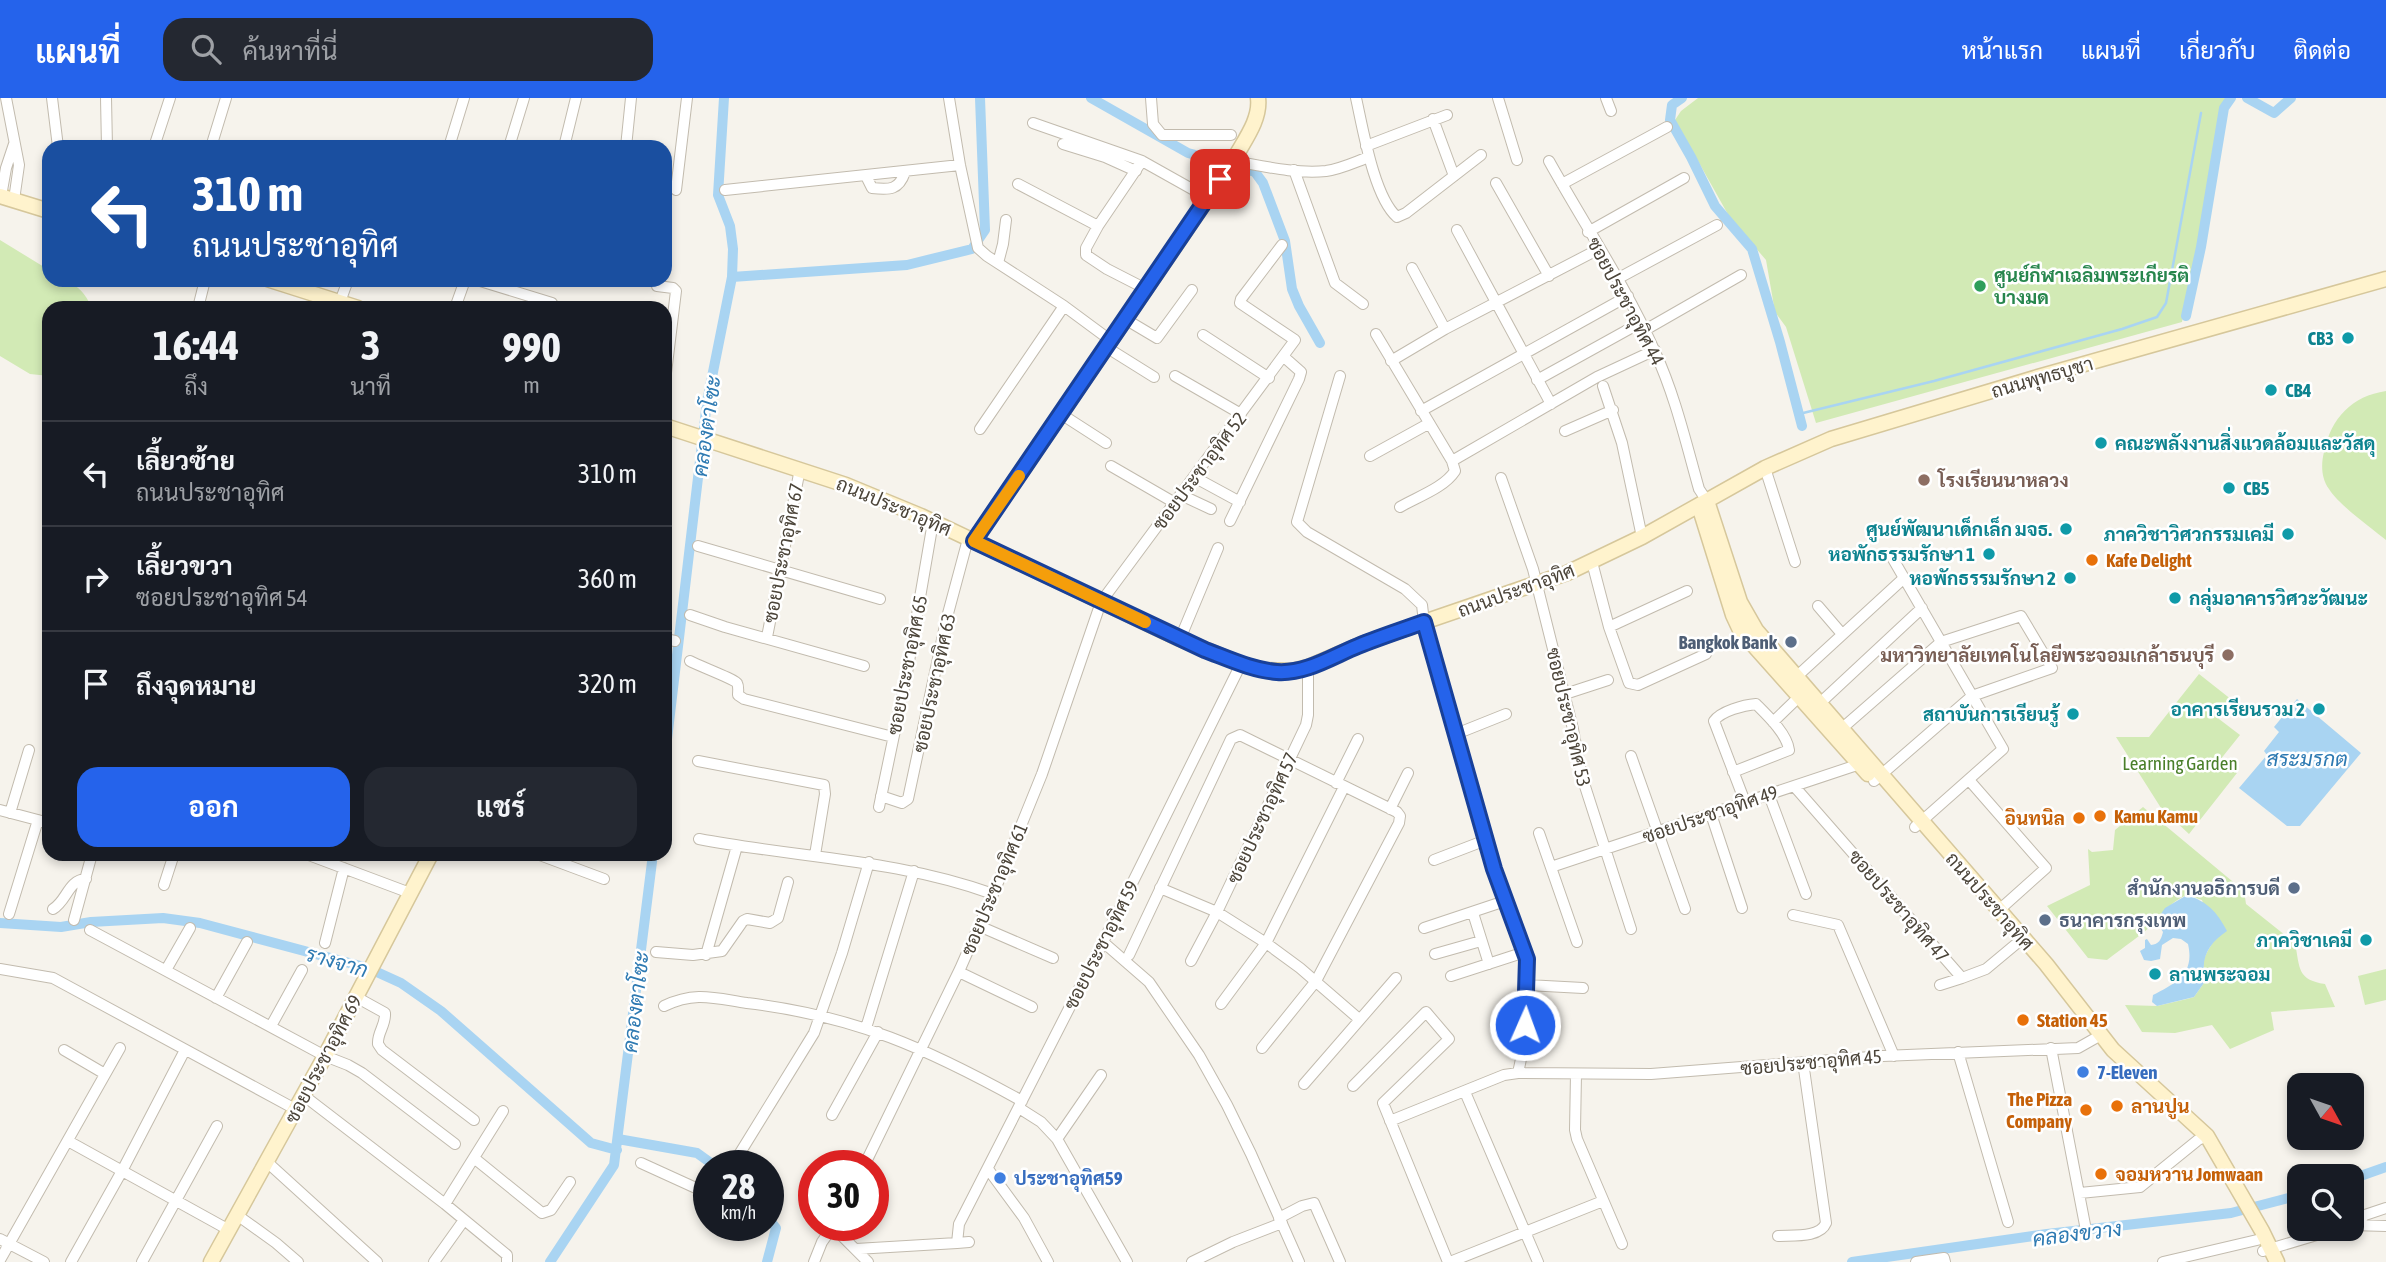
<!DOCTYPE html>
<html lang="th">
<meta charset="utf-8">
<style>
:root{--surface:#171b24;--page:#242831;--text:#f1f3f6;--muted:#9ea1a6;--line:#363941;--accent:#2563eb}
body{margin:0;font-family:"Asap Condensed",Sarabun,sans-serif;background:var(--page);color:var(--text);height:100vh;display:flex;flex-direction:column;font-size:26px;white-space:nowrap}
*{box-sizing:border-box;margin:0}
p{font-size:23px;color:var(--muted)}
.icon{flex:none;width:38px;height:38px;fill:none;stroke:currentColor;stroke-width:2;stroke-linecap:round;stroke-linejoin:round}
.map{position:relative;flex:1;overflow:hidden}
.drawer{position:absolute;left:42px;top:203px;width:630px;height:560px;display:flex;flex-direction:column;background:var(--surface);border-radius:21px;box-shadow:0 4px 10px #0003}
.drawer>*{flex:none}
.top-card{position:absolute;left:42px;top:42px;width:630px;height:147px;border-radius:21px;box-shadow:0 4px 10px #0003;background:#1a4fa0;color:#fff;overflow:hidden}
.needle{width:46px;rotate:130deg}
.buttons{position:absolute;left:2287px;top:975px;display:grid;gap:14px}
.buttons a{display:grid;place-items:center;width:77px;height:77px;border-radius:14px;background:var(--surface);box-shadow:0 4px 10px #0003;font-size:35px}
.speed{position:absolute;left:693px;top:1052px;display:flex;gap:14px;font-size:35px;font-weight:700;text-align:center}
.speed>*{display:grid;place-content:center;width:91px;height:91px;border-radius:50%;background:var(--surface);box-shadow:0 4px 10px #0003;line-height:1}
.speed small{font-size:18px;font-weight:400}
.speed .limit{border:10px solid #d22;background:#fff;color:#111}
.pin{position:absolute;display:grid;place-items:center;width:60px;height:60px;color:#fff;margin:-30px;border-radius:14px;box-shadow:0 4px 10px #0006}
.me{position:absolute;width:77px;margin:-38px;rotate:2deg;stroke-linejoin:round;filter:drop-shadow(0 0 5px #0008)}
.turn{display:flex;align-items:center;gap:24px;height:147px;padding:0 35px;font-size:32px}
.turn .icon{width:91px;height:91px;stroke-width:2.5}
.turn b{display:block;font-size:49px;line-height:60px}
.eta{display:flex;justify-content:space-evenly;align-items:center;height:119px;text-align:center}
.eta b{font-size:42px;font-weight:700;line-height:49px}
.button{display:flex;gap:14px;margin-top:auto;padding:14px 35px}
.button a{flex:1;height:80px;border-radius:21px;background:var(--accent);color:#fff;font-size:28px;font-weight:700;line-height:80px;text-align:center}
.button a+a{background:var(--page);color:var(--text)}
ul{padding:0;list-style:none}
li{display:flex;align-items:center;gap:21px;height:105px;padding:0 35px;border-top:2px solid var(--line)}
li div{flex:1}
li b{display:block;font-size:26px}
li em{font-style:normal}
header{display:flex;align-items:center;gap:42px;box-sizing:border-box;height:98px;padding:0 35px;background:var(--accent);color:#fff}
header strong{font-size:33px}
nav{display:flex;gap:38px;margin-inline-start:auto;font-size:24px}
.search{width:490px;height:63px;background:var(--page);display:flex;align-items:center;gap:18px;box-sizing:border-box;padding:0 24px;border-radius:21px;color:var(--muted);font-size:26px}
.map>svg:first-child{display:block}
.green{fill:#d2eab5}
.water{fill:#a9d4f2}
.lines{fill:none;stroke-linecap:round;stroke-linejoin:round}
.stream{stroke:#a9d4f2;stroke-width:2.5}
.canal{stroke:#a9d4f2;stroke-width:10}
.street-casing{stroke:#c2bbae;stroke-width:12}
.secondary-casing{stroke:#d6c79b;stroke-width:17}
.street{stroke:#fff;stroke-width:10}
.secondary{stroke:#fff3cd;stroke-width:14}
.route-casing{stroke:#184099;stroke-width:18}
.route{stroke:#2563eb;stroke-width:12}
.slow{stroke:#f59e0b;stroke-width:12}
.leisure-dot{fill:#2e9e5b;stroke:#fff;stroke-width:2.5}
.culture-dot{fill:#0f9aa8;stroke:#fff;stroke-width:2.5}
.education-dot{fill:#8d6e63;stroke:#fff;stroke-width:2.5}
.food-dot{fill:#e8710a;stroke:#fff;stroke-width:2.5}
.service-dot{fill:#5c6f8a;stroke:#fff;stroke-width:2.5}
.shop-dot{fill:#3f7fe0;stroke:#fff;stroke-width:2.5}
.labels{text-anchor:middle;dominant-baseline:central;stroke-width:5;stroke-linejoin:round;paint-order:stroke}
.leisure-label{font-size:19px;font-weight:bold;fill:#27864d;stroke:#fff;text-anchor:start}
.street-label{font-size:19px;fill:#4b4439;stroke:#fff}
.culture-label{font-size:19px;font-weight:bold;fill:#0d838f;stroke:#fff;text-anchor:end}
.education-label{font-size:19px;font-weight:bold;fill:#785e54;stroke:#fff;text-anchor:start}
.food-label{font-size:19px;font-weight:bold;fill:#c56008;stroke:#fff;text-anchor:start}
.service-label{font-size:19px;font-weight:bold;fill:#4e5e75;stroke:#fff;text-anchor:end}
.park-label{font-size:19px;fill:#4a7f2a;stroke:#fff}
.shop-label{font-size:19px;font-weight:bold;fill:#366cbe;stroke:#fff;text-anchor:start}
.water-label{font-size:21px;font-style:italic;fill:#2e7ab2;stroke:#fff}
</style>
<header>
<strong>แผนที่</strong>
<div class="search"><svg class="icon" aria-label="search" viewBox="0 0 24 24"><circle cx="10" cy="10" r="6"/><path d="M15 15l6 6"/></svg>ค้นหาที่นี่</div>
<nav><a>หน้าแรก</a><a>แผนที่</a><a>เกี่ยวกับ</a><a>ติดต่อ</a></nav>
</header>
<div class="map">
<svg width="2386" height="1164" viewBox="0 0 2386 1164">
<rect width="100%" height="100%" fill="#f6f3ec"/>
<path class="green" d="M1698 0H2226L2182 224 1816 325 1786 229 1775 214 1766 162 1730 120 1675 22 1681 13Z
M0 142 49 172V182C73 182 82 189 92 210H49V278L30 276 0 258Z
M2386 293V442C2370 429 2339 407 2329 391 2321 380 2321 366 2324 354 2331 320 2352 298 2386 293Z
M2199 576 2232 602 2219 621 2240 637 2220 662 2237 675 2189 736 2161 710 2116 639H2149Z
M2143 709 2244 793 2246 806 2295 845C2300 870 2297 882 2325 886L2335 909 2271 914 2274 932 2230 951 2212 927 2175 935 2142 934 2125 907 2157 908 2187 901 2194 899 2206 882C2200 863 2205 857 2215 841L2202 802 2187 797C2172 803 2167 811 2157 822 2143 837 2123 849 2107 862L2088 860 2047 808 2090 787 2088 751 2092 754 2113 752 2115 732Z
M2386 871V902L2365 907 2358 878Z"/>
<path class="water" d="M2297 601 2361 655 2300 728H2287L2239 690 2267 657 2264 653 2279 634 2274 629Z
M2187 797C2208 804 2217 814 2227 833 2209 845 2199 861 2206 882L2194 899 2157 908 2152 904 2153 897C2176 885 2195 876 2188 846L2181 841 2173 840 2162 847 2160 861 2151 863 2144 862 2140 853 2145 850V842L2147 841 2151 847C2159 846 2161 842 2163 834L2156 823 2165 810Z"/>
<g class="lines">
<path class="stream" d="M1799 316 1934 283 2122 231 2157 219 2166 205 2201 15"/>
<path class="canal" d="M1091 0 1188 55 1222 64
M1682 0 1672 7 1670 22 1691 59 1715 108 1752 151 1780 244 1802 328
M2247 0 2274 15 2291 0
M1238 69 1255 74 1263 85 1285 143 1292 191 1299 208 1320 245
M732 179 907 167 972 151 985 132 980 0
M2186 218 2201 149 2224 10 2231 0
M665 658 707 304 732 179 733 151 730 128 718 97 724 0
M0 825 61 829 91 824 163 820 200 825 368 870 401 885 441 913 591 1045 617 1052
M618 1041 697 1055 715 1068
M2352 1081 2386 1069
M550 1164 614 1067 653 756
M767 1164 776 1130 768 1120
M1852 1164 2047 1136 2231 1115 2300 1097"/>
<g class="street-casing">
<path id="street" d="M6 0 19 67 14 102
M52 0 58 49
M106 0 107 49
M949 0 960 67 978 150 987 158 1064 208 1110 242
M1151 0 1153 26 1162 37H1231
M1356 0C1363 31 1374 99 1397 119L1406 115 1481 57
M1498 0 1517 62
M1606 0 1611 13
M1433 21 1454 78
M1033 25 1142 63 1208 100
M1063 46 1105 59 1136 73
M1366 48 1447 17
M154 49 170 0
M211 49 226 0
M449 49 464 0
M509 49 524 0
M564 49 576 0
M626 49 631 0
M1233 63C1263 68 1295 76 1326 73 1341 71 1355 64 1369 59
M1549 63C1584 126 1626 188 1655 254 1675 297 1686 345 1699 391L1707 403
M1294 72 1335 185 1363 206
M866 78 872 90C890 92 899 92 905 74
M1496 85 1549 178
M1018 86 1098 128 1142 63
M1562 86 1667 29
M676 92 687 0
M725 92 960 67
M1 98 6 70 14 46
M1098 128 1086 150V157L1107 171 1146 191
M1457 132 1551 306
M1588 134 1684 80
M998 165 1003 146 1006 122
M1412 170 1445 231
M1617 181 1717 127
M477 182 552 205
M656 182 657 188 673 190 676 193 665 283
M340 204 348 182
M198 210 205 182
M455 210 465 182
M1125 221 1157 240 1192 192
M1645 232 1741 177
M1376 236 1452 363 1455 373C1444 390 1417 399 1400 409
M1203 237 1269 280
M1106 249 1154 279
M1391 263 1445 231 1599 151
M1175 278 1241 316
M1340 278 1297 424 1307 434 1405 491 1422 507 1424 524 1494 771 1527 861 1524 947 1518 975
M1537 282 1640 225
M1603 288 1622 345 1642 439
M1421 313 1628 198
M1061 316 1106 345
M980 331 1064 208
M1565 333 1613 312
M1370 358 1428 326
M1452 363 1597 279 1655 252
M1111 368 1175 405
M1765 370 1795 464
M1194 379 1240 404
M1501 380 1533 471 1573 631 1582 679 1631 831
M1181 397 1211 411
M1230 423 1299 281 1301 274 1284 259
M698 448 880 501
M1893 461 2003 651 1915 729
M1592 464 1609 529 1629 585 1638 587 1706 556
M1818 508 1842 536
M690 517 725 529 864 568
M1609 529 1687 493
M767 539 800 371
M665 541 675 543
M1180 541 1218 450
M690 563C697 567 736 582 737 585 739 589 738 593 738 597L744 601 893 639
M1794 581 1904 480
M1565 596 1608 582
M1819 606 1922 510
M1773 624 1804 594
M1839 633 1941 544 2021 518 2052 570 1972 598 1874 683
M1456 636 1506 616
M1631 658 1685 811
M698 663 824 687 825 696 815 757
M1733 674 1789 652C1787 636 1768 618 1756 606 1744 607 1721 613 1714 623L1745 704
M1969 682 2046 770 1998 813
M1336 685 1358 641
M1794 688 1962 880 1986 871 2016 846
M1769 697 1806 796
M881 698 902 705 908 701 946 523 968 441
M879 709 907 575 933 424
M1390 711 1408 675
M0 712 49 725
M10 715 29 652
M1711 716 1742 810
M1539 735 1577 844
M699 741C799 760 896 761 993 796
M306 756 410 795
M537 756 604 781
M1434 762 1486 742
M1551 769 1863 665
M164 787 174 756
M1160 790 1217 814 1266 845 1300 870 1359 921
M53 811C67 803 68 782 86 781
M1473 815 1489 866
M9 816 38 722
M1793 817 1838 827 1894 958
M74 822 92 756
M979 828 1053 860
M1424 830 1505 803
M90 832 325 958 348 967 362 975 455 1046
M1103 844 1149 884 1199 957 1227 1007 1251 1056 1299 1164
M325 845 344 770
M656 854 693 857 722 853 743 823 747 821 770 825 778 820 788 784
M1435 856 1481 843
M706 857 737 748
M1129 857 1231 641 1240 637 1397 714 1400 718 1399 725 1316 883 1262 950
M1191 863 1217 814 1306 627 1308 617V569
M0 871 53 880 295 1011
M166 872 190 830
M959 874 1032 909
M1451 878 1525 854
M1527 887 1583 890
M1940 887 1962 880
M356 899 385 915C386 927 377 935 378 946L382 952 474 1022
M216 900 247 844
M1221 906 1266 845 1344 689
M664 908C695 893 714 900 747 905 856 918 928 951 1022 1003
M271 928 302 872
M866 930 914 773
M2051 950 2085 1127
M64 952 105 976
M1958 954 2008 1124
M1576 976 1575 1032 1577 1041 1622 1146
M1304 986 1396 880
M1353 988 1426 914 1449 941 1383 1005 1448 1164
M1465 994 1538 1164
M303 997 445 1106 507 1157V1164
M1019 1010 1041 1024 1057 1041 1127 1164
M832 1017 878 934
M1390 1023 1504 977 1518 975 1651 976 1883 958 2078 950 2101 937
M1057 1041 1101 977
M68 1043 229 1132
M474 1060 542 1115 551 1112 570 1084
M267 1064 377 1164
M641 1065 709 1096
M732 1068 814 935 842 855 869 764
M864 1068 960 871 999 782 1042 676 1101 504 1295 242 1240 205 1241 201 1282 147
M988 1071 1024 1120 1048 1164
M2080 1095 2140 1089 2198 1042 2207 1038
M445 1106 503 1013
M237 1117 276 1145 298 1164
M1279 1120 1302 1108 1314 1105 1340 1164
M2355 1126 2365 1117 2386 1110
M2352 1127 2386 1128
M833 1129 868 1164
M1778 1138C1793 1137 1820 1140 1826 1125L1803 964
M0 1141 44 1164
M957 1145 969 1144
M856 1151 957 1145 959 1126 1103 844 1241 566
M2263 1153 2340 1130
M0 1162 120 950
M71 1164 122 1073 185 952
M142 1164 217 1028
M434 1164 464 1122
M814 1164 822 1144 834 1127
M1192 1164 1233 1144 1282 1125
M1450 1164 1603 1103
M1916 1164 1944 1160 1945 1164
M2163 1164 2257 1142"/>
</g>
<g class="secondary-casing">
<path id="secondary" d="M0 98 49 113
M270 182 358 210
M665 328 846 387 921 418 1180 541 1241 566 1263 572 1292 573 1308 569 1362 546 1424 524 1567 475 1642 439 1765 370 1831 341 2038 279 2386 181
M1707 403 1740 504 1756 532 2046 866 2113 952 2207 1038 2262 1133 2277 1164
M1699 408 1733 517 1740 532 1868 676
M974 443 1233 63C1243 44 1261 22 1258 0
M211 1164 325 958 431 756"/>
</g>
<use href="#street" class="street"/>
<use href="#secondary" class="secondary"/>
</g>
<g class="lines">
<g class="route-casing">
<path id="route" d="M1220 81 974 443 1205 552C1229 561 1252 572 1277 574 1306 576 1333 558 1358 548 1380 539 1402 532 1424 524L1494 771 1527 861 1525 927"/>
</g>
<use href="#route" class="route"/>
<path class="slow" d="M1019 378 974 443 1145 524"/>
</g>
<circle class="leisure-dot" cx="1980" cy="188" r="7"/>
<g class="culture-dot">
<circle cx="2348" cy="240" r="7"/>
<circle cx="2271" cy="292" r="7"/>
<circle cx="2101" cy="345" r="7"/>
<circle cx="2229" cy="390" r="7"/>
<circle cx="2066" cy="431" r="7"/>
<circle cx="2288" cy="436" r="7"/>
<circle cx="1989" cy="456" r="7"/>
<circle cx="2070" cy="480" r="7"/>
<circle cx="2175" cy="500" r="7"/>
<circle cx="2319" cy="611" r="7"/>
<circle cx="2073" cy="616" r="7"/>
<circle cx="2366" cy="842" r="7"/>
<circle cx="2155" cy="876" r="7"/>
</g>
<g class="education-dot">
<circle cx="1924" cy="382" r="7"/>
<circle cx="2228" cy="557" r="7"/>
</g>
<g class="food-dot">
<circle cx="2092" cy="462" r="7"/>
<circle cx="2100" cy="718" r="7"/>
<circle cx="2079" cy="720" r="7"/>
<circle cx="2023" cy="922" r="7"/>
<circle cx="2117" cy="1008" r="7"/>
<circle cx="2086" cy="1012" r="7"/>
<circle cx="2101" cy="1076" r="7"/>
</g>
<g class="service-dot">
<circle cx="1791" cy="544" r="7"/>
<circle cx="2294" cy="790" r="7"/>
<circle cx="2045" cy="822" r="7"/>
</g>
<g class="shop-dot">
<circle cx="2083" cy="974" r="7"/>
<circle cx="1000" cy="1080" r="7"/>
</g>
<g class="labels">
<g class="leisure-label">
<text x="1994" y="177">ศูนย์กีฬาเฉลิมพระเกียรติ<tspan x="1994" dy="22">บางมด</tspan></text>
</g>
<g class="street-label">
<text transform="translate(1626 203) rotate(62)">ซอยประชาอุทิศ 44</text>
<text transform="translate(2042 279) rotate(-16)">ถนนพุทธบูชา</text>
<text transform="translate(1199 373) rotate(-53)">ซอยประชาอุทิศ 52</text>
<text transform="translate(894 408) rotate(23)">ถนนประชาอุทิศ</text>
<text transform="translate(783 455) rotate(-79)">ซอยประชาอุทิศ 67</text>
<text transform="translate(1516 492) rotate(-20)">ถนนประชาอุทิศ</text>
<text transform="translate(907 567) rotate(-79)">ซอยประชาอุทิศ 65</text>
<text transform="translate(934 585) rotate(-78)">ซอยประชาอุทิศ 63</text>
<text transform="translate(1569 619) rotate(77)">ซอยประชาอุทิศ 53</text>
<text transform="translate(1710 716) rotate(-19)">ซอยประชาอุทิศ 49</text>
<text transform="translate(1262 720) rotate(-65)">ซอยประชาอุทิศ 57</text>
<text transform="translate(994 791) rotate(-67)">ซอยประชาอุทิศ 61</text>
<text transform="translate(1990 803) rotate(49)">ถนนประชาอุทิศ</text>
<text transform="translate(1899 808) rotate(49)">ซอยประชาอุทิศ 47</text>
<text transform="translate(1101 847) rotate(-63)">ซอยประชาอุทิศ 59</text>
<text transform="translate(323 961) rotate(-62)">ซอยประชาอุทิศ 69</text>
<text transform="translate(1811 964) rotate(-5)">ซอยประชาอุทิศ 45</text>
</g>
<g class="culture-label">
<text x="2334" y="240">CB3</text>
<text x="2285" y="292" text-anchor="start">CB4</text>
<text x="2115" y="345" text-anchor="start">คณะพลังงานสิ่งแวดล้อมและวัสดุ</text>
<text x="2243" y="390" text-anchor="start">CB5</text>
<text x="2052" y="431">ศูนย์พัฒนาเด็กเล็ก มจธ.</text>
<text x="2274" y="436">ภาควิชาวิศวกรรมเคมี</text>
<text x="1975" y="456">หอพักธรรมรักษา 1</text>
<text x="2056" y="480">หอพักธรรมรักษา 2</text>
<text x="2189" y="500" text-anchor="start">กลุ่มอาคารวิศวะวัฒนะ</text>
<text x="2305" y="611">อาคารเรียนรวม 2</text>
<text x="2059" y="616">สถาบันการเรียนรู้</text>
<text x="2352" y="842">ภาควิชาเคมี</text>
<text x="2169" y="876" text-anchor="start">ลานพระจอม</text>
</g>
<g class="education-label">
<text x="1938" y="382">โรงเรียนนาหลวง</text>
<text x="2214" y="557" text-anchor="end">มหาวิทยาลัยเทคโนโลยีพระจอมเกล้าธนบุรี</text>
</g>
<g class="food-label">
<text x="2106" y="462">Kafe Delight</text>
<text x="2114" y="718">Kamu Kamu</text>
<text x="2065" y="720" text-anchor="end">อินทนิล</text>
<text x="2037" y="922">Station 45</text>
<text x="2072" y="1001" text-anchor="end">The Pizza<tspan x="2072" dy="22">Company</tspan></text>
<text x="2131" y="1008">ลานปูน</text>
<text x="2115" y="1076">จอมหวาน Jomwaan</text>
</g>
<g class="service-label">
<text x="1777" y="544">Bangkok Bank</text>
<text x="2280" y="790">สำนักงานอธิการบดี</text>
<text x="2059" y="822" text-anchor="start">ธนาคารกรุงเทพ</text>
</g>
<g class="park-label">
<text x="2180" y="665">Learning Garden</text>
</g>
<g class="shop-label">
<text x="2097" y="974">7-Eleven</text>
<text x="1014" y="1080">ประชาอุทิศ59</text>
</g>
<g class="water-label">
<text transform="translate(706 328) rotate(-82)">คลองตาโซะ</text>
<text x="2307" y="660">สระมรกต</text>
<text transform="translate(337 863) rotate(16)">รางจาก</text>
<text transform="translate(635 904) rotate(-83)">คลองตาโซะ</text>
<text transform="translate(2077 1135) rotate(-7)">คลองขวาง</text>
</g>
</g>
</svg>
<div class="buttons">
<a><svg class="needle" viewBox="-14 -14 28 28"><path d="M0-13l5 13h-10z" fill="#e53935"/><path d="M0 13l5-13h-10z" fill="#9ea1a6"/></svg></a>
<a><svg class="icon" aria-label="search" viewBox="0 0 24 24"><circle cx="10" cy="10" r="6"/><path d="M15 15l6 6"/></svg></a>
</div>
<div class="speed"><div>28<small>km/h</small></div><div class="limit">30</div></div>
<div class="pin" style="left:1220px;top:81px;background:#d93025"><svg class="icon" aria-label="arrive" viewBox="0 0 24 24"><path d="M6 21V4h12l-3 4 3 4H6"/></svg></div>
<svg class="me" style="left:1525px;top:927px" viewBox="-20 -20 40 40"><circle r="17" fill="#2563eb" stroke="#fff" stroke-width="3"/><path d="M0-11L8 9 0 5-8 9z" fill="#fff"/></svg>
<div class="top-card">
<div class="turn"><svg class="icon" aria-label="left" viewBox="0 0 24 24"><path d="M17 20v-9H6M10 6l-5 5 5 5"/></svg><div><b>310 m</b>ถนนประชาอุทิศ</div></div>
</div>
<section class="drawer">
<div class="eta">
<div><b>16:44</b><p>ถึง</p></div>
<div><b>3</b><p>นาที</p></div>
<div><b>990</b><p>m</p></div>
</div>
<ul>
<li><svg class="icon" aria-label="left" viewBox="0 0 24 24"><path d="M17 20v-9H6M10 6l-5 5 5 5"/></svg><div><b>เลี้ยวซ้าย</b><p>ถนนประชาอุทิศ</p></div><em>310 m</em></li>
<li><svg class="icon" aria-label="right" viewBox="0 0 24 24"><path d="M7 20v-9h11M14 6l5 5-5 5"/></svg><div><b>เลี้ยวขวา</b><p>ซอยประชาอุทิศ 54</p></div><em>360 m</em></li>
<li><svg class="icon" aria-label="arrive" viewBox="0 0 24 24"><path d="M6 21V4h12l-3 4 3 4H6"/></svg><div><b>ถึงจุดหมาย</b></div><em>320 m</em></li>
</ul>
<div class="button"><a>ออก</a><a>แชร์</a></div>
</section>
</div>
